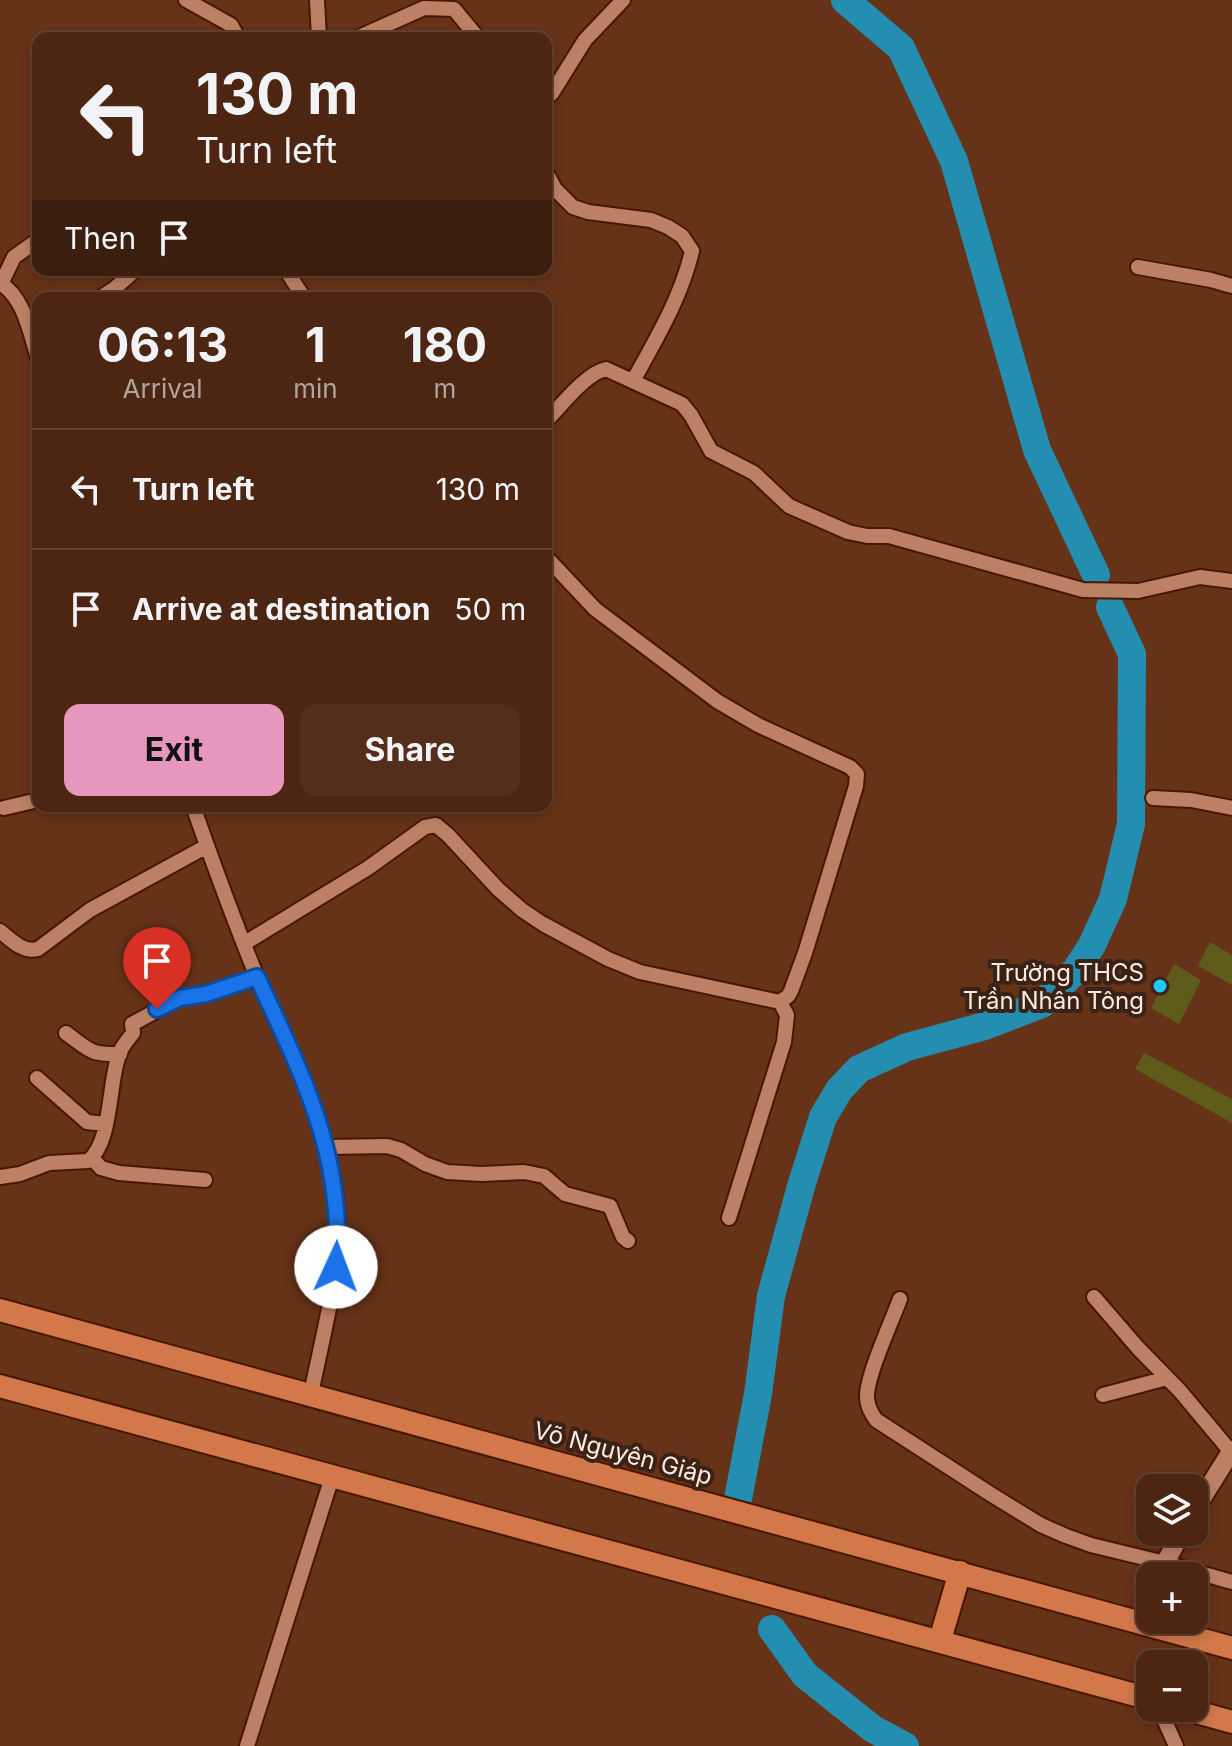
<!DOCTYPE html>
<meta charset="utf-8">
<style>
:root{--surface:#4c2612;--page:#532e1b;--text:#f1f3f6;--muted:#b2a59f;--line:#634332;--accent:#e797bd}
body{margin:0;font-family:Inter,sans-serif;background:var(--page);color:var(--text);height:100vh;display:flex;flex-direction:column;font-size:30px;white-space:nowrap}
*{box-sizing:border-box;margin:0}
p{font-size:26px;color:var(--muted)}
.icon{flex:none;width:44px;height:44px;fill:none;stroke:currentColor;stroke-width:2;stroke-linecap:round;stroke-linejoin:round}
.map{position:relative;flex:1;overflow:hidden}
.panel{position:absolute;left:32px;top:292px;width:520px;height:520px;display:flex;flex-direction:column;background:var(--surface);border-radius:16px;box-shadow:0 4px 12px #0003,0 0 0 2px var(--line)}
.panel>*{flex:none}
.guide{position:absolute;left:32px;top:32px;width:520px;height:244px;border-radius:16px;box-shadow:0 4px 12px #0003,0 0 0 2px var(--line);background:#4c2612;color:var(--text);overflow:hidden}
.buttons{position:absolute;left:1136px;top:1474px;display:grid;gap:16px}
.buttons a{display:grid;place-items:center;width:72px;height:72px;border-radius:16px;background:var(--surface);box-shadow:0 4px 12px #0003,0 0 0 2px var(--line);font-size:40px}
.pin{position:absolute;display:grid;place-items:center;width:68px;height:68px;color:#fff;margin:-82px -34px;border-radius:50% 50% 50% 0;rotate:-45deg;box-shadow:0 0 8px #0007}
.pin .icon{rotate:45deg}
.me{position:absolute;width:88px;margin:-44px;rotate:2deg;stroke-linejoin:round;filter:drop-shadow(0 0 6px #0008)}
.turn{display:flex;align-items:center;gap:28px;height:168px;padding:0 32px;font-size:36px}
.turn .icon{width:104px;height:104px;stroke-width:2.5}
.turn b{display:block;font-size:56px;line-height:68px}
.then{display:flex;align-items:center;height:76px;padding:0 32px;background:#0003;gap:16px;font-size:30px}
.eta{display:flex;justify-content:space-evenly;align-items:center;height:136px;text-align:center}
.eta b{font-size:48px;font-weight:700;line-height:56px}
.cta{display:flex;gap:16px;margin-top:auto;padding:16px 32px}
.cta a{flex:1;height:92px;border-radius:16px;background:var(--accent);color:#111;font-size:32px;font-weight:700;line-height:92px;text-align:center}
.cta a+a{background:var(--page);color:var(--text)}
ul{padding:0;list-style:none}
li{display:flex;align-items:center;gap:24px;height:120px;padding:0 32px;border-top:2px solid var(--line)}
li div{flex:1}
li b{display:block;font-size:30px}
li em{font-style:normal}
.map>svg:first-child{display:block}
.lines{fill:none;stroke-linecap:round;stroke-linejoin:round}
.river{stroke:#248eb1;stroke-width:28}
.building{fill:#5f5b1a}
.minor-casing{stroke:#491700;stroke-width:18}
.tertiary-casing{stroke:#491700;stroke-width:22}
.primary-casing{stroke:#491700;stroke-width:26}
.minor{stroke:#bc8165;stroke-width:14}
.tertiary{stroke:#bc8165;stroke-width:18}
.primary{stroke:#d2784a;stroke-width:22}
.route-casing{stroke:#114b97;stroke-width:20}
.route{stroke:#1a73e8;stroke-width:14}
.poi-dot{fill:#1ec9fd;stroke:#3a2217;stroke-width:3}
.labels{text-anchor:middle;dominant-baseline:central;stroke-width:8;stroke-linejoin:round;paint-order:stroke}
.poi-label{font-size:24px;fill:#feeae1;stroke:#3a2217;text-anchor:end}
.street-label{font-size:24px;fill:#feeae1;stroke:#3a2217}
</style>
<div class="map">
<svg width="1232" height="1746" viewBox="0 0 1232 1746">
<rect width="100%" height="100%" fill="#663218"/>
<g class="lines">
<path class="river" d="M845 0 901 48 954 161 1037 450 1096 575
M737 1504 758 1394 771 1296 802 1183 823 1117 839 1090 859 1069 907 1047 985 1026 1042 1004 1076 970 1092 945 1113 899 1131 824 1132 654 1110 607
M772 1629 805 1675 873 1729 905 1746"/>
</g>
<path class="building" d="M1210 942 1232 955V985L1198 966Z
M1174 964 1201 980 1179 1024 1151 1008Z
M1144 1053 1232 1099V1123L1135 1069Z"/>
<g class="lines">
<g class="minor-casing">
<path id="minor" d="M186 0 231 25 238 38
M317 0 319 38
M357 38 424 8 454 9 478 38
M546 98 552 93 585 40 623 0
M546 172 555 189 573 207 588 212 651 220 668 227 682 236 692 251C681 298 656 339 633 381
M1138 267 1211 280 1232 286
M286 270 304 298
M0 283C24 297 30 333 38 358
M1 284 14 257 38 240
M100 298 114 289 135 270
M546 421C561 406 586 373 606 369L682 404 691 415 711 451 754 473 789 506 848 532 867 536H889L1083 590 1138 591 1200 577 1232 581
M1153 798 1191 800 1232 808
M193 806C213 863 234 921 257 977 290 1056 329 1119 337 1207 342 1270 323 1333 311 1394
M4 808 38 800
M0 931C11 940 23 953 38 949L90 910 207 846
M245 943 368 868 425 827 436 825 448 835 498 889 522 910 543 924 608 959 640 972 780 1002 788 996 791 991 805 953 856 786 857 774 850 767 758 725 717 701 595 609 546 557
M66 1033C89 1050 90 1055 120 1054
M37 1078 87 1122 105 1124
M326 1147 387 1146 401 1150 425 1164 447 1172 481 1174 524 1172 544 1176 565 1194 610 1206 623 1237 628 1241
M92 1158 101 1168 119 1173 205 1180
M0 1177 20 1174 49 1163 88 1161C114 1141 107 1077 122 1048 125 1043 129 1038 133 1033L132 1024 180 998 206 994 257 977
M729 1218 784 1042 787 1015 780 1002
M1094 1297 1138 1348 1180 1391 1231 1452
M900 1299C892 1321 866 1377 867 1397 867 1406 871 1413 876 1420L992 1495 1041 1525 1066 1536 1091 1545 1165 1563 1232 1582
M1103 1395 1167 1378
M1159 1708 1176 1746
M247 1746 332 1477"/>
</g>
<g class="tertiary-casing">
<path id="tertiary" d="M1194 1511 1232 1450
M1159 1576 1165 1563 1182 1532
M1141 1623 1150 1600"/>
</g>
<g class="primary-casing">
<path id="primary" d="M0 1310 1232 1648
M0 1386C383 1491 767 1591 1150 1699
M940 1640 960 1572
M1182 1708 1232 1722"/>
</g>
<use href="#minor" class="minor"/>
<use href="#tertiary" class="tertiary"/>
<use href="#primary" class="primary"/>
</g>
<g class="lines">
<g class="route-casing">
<path id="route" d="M157 1009 180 998 206 994 257 977C302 1074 345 1157 336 1267"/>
</g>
<use href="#route" class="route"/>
</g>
<circle class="poi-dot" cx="1160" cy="986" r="8"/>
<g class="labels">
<g class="poi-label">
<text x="1144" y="972">Trường THCS<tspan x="1144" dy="28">Trần Nhân Tông</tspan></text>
</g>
<g class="street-label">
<text transform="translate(623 1453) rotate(15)">Võ Nguyên Giáp</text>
</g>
</g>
</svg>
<div class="buttons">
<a><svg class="icon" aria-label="layers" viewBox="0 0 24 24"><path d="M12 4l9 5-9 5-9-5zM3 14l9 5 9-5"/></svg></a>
<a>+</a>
<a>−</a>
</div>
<div class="pin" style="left:157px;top:1009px;background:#d93025"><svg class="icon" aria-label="arrive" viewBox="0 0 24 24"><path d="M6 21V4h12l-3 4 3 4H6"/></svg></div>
<svg class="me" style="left:336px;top:1267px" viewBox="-20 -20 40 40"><circle r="19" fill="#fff"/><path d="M0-13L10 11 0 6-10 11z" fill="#1a73e8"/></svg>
<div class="guide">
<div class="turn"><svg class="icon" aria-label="left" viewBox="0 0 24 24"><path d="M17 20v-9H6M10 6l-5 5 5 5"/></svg><div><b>130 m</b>Turn left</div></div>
<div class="then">Then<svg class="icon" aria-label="arrive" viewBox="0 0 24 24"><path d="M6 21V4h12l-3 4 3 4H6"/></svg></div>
</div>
<section class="panel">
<div class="eta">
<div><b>06:13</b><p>Arrival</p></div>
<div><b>1</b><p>min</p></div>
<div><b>180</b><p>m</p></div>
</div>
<ul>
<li><svg class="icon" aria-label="left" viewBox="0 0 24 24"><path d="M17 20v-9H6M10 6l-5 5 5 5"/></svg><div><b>Turn left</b></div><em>130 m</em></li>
<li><svg class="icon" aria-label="arrive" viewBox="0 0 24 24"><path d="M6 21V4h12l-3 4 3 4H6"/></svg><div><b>Arrive at destination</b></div><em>50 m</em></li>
</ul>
<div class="cta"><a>Exit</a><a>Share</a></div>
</section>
</div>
